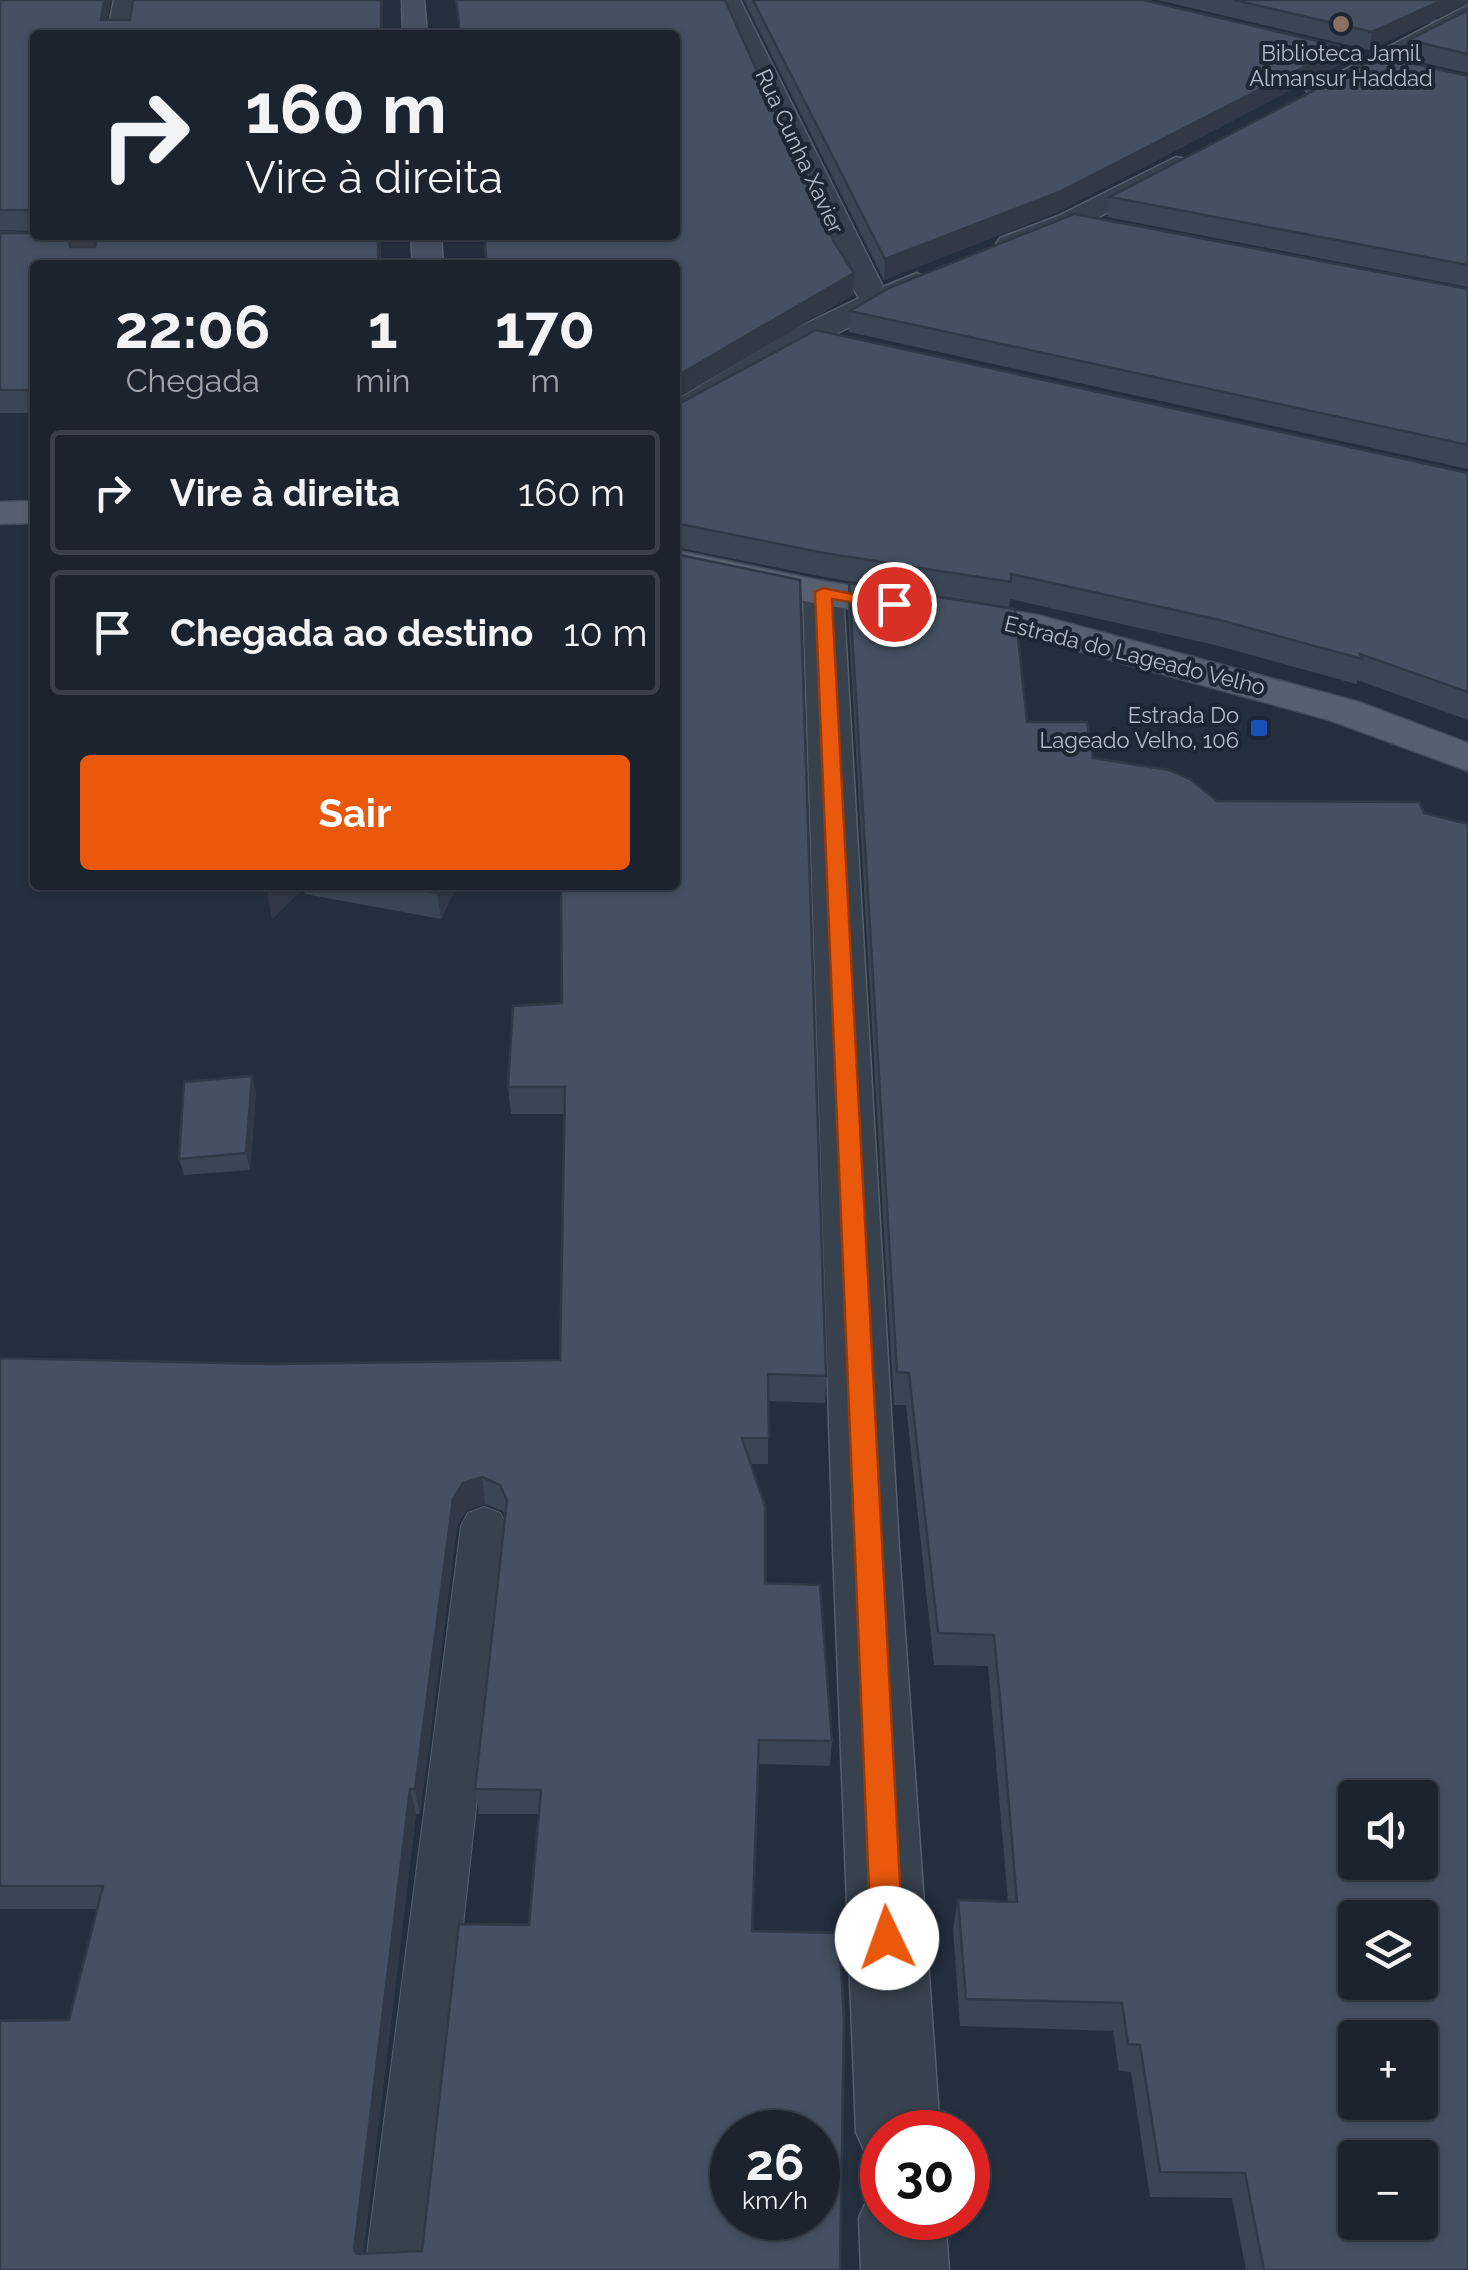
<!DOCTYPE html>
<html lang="pt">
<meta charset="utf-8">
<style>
:root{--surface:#1b232e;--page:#282f3a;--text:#f1f3f6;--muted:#a0a4aa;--line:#39404a;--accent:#ea580c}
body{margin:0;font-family:Raleway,sans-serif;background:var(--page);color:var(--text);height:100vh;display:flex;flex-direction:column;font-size:38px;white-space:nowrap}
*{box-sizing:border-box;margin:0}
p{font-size:32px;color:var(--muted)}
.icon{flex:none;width:55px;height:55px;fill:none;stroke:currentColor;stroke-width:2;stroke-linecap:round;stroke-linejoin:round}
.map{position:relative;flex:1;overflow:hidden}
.panel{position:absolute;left:30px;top:260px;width:650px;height:630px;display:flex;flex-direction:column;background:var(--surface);border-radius:10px;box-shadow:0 2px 8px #0004,0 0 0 2px var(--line)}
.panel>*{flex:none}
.top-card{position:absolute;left:30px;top:30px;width:650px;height:210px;border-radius:10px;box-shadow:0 2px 8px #0004,0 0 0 2px var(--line);background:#1b232e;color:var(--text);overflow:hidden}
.controls{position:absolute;left:1338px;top:1780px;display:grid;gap:20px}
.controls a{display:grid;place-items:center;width:100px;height:100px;border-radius:10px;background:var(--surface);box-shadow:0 2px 8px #0004,0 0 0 2px var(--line);font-size:50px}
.speed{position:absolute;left:710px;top:2110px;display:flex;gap:20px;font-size:50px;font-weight:700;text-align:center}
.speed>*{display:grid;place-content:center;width:130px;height:130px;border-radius:50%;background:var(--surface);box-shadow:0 2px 8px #0004,0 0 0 2px var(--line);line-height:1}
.speed small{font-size:25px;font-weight:400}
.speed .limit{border:15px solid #d22;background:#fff;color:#111}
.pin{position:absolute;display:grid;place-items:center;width:85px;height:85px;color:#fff;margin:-42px;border:5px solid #fff;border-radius:50%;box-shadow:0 2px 10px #0007}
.me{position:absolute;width:110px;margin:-55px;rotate:357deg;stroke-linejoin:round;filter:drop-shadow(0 0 8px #0008)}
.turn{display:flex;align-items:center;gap:35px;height:210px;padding:0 50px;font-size:45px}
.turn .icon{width:130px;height:130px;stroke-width:2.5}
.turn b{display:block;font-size:70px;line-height:85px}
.eta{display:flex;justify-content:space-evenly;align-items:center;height:170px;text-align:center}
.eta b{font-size:60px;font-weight:700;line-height:70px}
.button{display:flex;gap:20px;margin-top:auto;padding:20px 50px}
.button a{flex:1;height:115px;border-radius:10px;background:var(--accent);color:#fff;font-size:40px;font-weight:700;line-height:115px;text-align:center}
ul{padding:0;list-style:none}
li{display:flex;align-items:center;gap:30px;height:125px;margin:0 20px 15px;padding:0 30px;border:5px solid var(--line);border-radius:10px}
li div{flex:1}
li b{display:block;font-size:38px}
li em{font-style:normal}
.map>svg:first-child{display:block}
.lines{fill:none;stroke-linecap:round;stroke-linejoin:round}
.stream{fill:#394c67;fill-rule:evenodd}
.service-casing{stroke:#565f6c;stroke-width:2}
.minor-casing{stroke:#565f6c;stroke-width:3}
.secondary-casing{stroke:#565f6c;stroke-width:3}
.primary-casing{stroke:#414a57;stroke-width:3}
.service{fill:#38414e;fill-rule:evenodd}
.minor{fill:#38414e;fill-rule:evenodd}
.secondary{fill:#465061;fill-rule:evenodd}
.primary{fill:#56606e;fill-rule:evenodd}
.wall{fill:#3b4654;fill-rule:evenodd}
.shaded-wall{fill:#303945}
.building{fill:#455162;stroke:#303945;stroke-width:2.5;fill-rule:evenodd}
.route{fill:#ea580c;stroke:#983908;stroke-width:2.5}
.education-dot{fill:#8d6e63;stroke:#1d2633;stroke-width:4}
.transit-dot{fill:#1a4fb4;stroke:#1d2633;stroke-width:4}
.labels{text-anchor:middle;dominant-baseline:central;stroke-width:8;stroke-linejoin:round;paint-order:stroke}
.far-poi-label{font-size:22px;fill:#b4bcc9;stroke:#1d2633}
.far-street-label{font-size:22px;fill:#b4bcc9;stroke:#1d2633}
</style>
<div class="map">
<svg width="1468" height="2270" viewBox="0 0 1468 2270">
<rect width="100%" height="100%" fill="#242f3e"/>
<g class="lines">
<path class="stream" d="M1345 0C1388 0 1428 16 1468 30V36L1408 15Z"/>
<g class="service-casing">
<path id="service" d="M484 1507 500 1513 507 1526 425 2270H365L461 1526 468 1513Z"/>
</g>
<g class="minor-casing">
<path id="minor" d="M114 0H136L131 35H107Z
M718 0H740L883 287 917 273 932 282 928 289 817 343 687 423 675 426V401L795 329 859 298 837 261Z
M1468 5V21L1328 95H1310L1306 90Z
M1176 157 1186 159 1190 165 1186 171 1078 228 1011 253 996 244 1000 238 1058 216Z
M0 233 102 235 97 246 86 249 0 251Z
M823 581 837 585 843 593 899 1548 940 2132H882V2167L869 2161 856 2132 833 1548 803 593 809 585Z
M882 2183V2218H945L949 2270H861L859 2218 872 2188Z"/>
</g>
<g class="secondary-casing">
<path id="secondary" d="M402 0H424L427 35H403Z
M411 235H441L443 265H413Z"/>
</g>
<g class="primary-casing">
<path id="primary" d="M35 501V523L0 524V502Z
M675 550 823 581 1038 615 1359 702 1468 743V771L1329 720 1035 639 823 605 675 574Z"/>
</g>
<use href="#service" class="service"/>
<use href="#minor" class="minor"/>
<use href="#secondary" class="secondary"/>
<use href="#primary" class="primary"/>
</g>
<path class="wall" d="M0 0 107 20H130L133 0H383V35H35V231L0 230Z
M744 0H1143L1343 47 1339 65 1056 213 884 280Z
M1158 0H1468L1369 50Z
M1468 10V73L1406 59 1409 40Z
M1468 76V287L1107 217 1110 197Z
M0 233 69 235 71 247H95L97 235H381V265H35V413H0Z
M1468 289V469L849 332 850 311Z
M675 406 1468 472V720L1357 680 1356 684 1215 645 1010 599 1009 607 824 577 675 547Z
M849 583 1027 722 1093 758 1468 2270H1246L1232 2198 1150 2197 1131 2072 1119 2071 1113 2031 960 2026 953 1929 958 1900 1008 1902 988 1666 934 1665 906 1405H894L848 613Z
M267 885H457L441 919 305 894 304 887 272 919Z
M562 1003 826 1376 825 1403 768 1401V1464H751L765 1583 832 1741 830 1766 758 1764 753 1931 840 2270H0L69 2020 97 1909H0V1358L272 1364 560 1360 565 1114H511L508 1087ZM485 1504 503 1511 506 1516 475 1789 479 1814H539L529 1925 422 2251 363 2254 416 1814H420L457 1526 467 1510Z
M252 1076 256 1093 250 1170 184 1175 179 1159Z"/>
<path class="shaded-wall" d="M104 0H111L105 35 101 20Z
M381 0H383V35H381Z
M1443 0H1468V4L1369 50 1372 32Z
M1343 47 1339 65 1056 213 884 280 885 259Z
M378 235H381V265H378Z
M854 273 853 295 675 400V377Z
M275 885H303L304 887 272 919 267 893Z
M441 885H457L441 919 437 893Z
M252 1076 256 1093 250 1170 246 1153Z
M482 1477 485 1504 467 1510 457 1526 420 1814 415 1789 453 1499 463 1483Z
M410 1789 416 1814 361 2270 354 2250Z"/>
<path class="building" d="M0 0H104L101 20H130L133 0H381V35H35V210H0Z
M456 0H725L834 242 854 273 675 377V265H487L484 235H675V35H460Z
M753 0H1143L1343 47 1059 192 885 259Z
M1234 0H1443L1372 32Z
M1468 10V54L1409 40Z
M1380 56 1468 76V265L1110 197Z
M1074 214 1468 289V445L850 311 889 288Z
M0 233H35V235H68L70 247H95L97 235H378V265H35V390H0Z
M816 330 1468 473V692L1360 654 1362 659 1220 620 1011 574V582L824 553 675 523V406Z
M675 554 800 580 826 1376 768 1374 769 1438H742L765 1506V1583L820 1585 832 1741 759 1740 752 1931 839 1933 844 2020 840 2270H0V2021L69 2020 103 1886H0V1358L272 1364 560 1360 565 1087H508L513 1006 562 1003 561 885H675ZM482 1477 500 1485 507 1500 475 1789 541 1790 529 1925 459 1924 422 2251 357 2254 354 2250 410 1789H415L453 1499 463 1483ZM732 2132H818V2218H732Z
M849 583 1015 609 1027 722H1087L1093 758 1169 770 1190 779 1217 801 1419 802 1424 813 1468 824V2270H1264L1245 2173 1160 2172 1140 2045 1128 2044 1122 2003 966 1999 958 1900 1017 1902 1002 1721 994 1635 938 1633 909 1373 897 1372ZM1355 1798H1420V1862H1355ZM1355 1918H1420V1982H1355ZM1355 2038H1420V2102H1355ZM1355 2158H1420V2222H1355Z
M395 885H441L437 893Z
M252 1076 246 1153 179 1159 184 1082Z"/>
<path class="route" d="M823 588 903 604 894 609 832 599 903 1938 898 1949 887 1954 876 1949 871 1938 815 592Z"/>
<circle class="education-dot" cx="1341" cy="24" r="10"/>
<rect class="transit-dot" x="1249" y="718" width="20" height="20" rx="5"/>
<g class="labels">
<g class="far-poi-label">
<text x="1341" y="53">Biblioteca Jamil<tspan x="1341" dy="25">Almansur Haddad</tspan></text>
<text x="1239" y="715" text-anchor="end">Estrada Do<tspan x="1239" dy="25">Lageado Velho, 106</tspan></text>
</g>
<g class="far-street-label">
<text transform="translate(800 151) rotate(65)">Rua Cunha Xavier</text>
<text transform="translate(1135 655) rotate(14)">Estrada do Lageado Velho</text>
</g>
</g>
</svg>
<div class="controls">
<a><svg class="icon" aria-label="sound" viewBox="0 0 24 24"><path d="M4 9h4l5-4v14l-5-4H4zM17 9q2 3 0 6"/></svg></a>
<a><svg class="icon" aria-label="layers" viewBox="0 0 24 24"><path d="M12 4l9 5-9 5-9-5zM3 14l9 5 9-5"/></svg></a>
<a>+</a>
<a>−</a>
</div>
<div class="speed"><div>26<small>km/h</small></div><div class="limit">30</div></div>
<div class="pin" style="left:894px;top:604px;background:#d93025"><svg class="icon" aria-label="arrive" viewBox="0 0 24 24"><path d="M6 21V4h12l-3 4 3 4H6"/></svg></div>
<svg class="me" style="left:887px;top:1938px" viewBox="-20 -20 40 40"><circle r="19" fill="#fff"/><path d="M0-13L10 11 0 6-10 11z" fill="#ea580c"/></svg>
<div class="top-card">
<div class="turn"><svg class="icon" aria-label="right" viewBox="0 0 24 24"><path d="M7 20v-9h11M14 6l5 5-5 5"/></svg><div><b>160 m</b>Vire à direita</div></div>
</div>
<section class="panel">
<div class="eta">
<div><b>22:06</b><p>Chegada</p></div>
<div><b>1</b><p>min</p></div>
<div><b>170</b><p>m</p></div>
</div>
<ul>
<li><svg class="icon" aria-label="right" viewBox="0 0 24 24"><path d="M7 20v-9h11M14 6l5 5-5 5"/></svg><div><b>Vire à direita</b></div><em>160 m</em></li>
<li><svg class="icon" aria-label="arrive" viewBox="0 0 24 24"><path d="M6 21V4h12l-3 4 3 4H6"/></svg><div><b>Chegada ao destino</b></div><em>10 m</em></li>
</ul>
<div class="button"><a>Sair</a></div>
</section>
</div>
